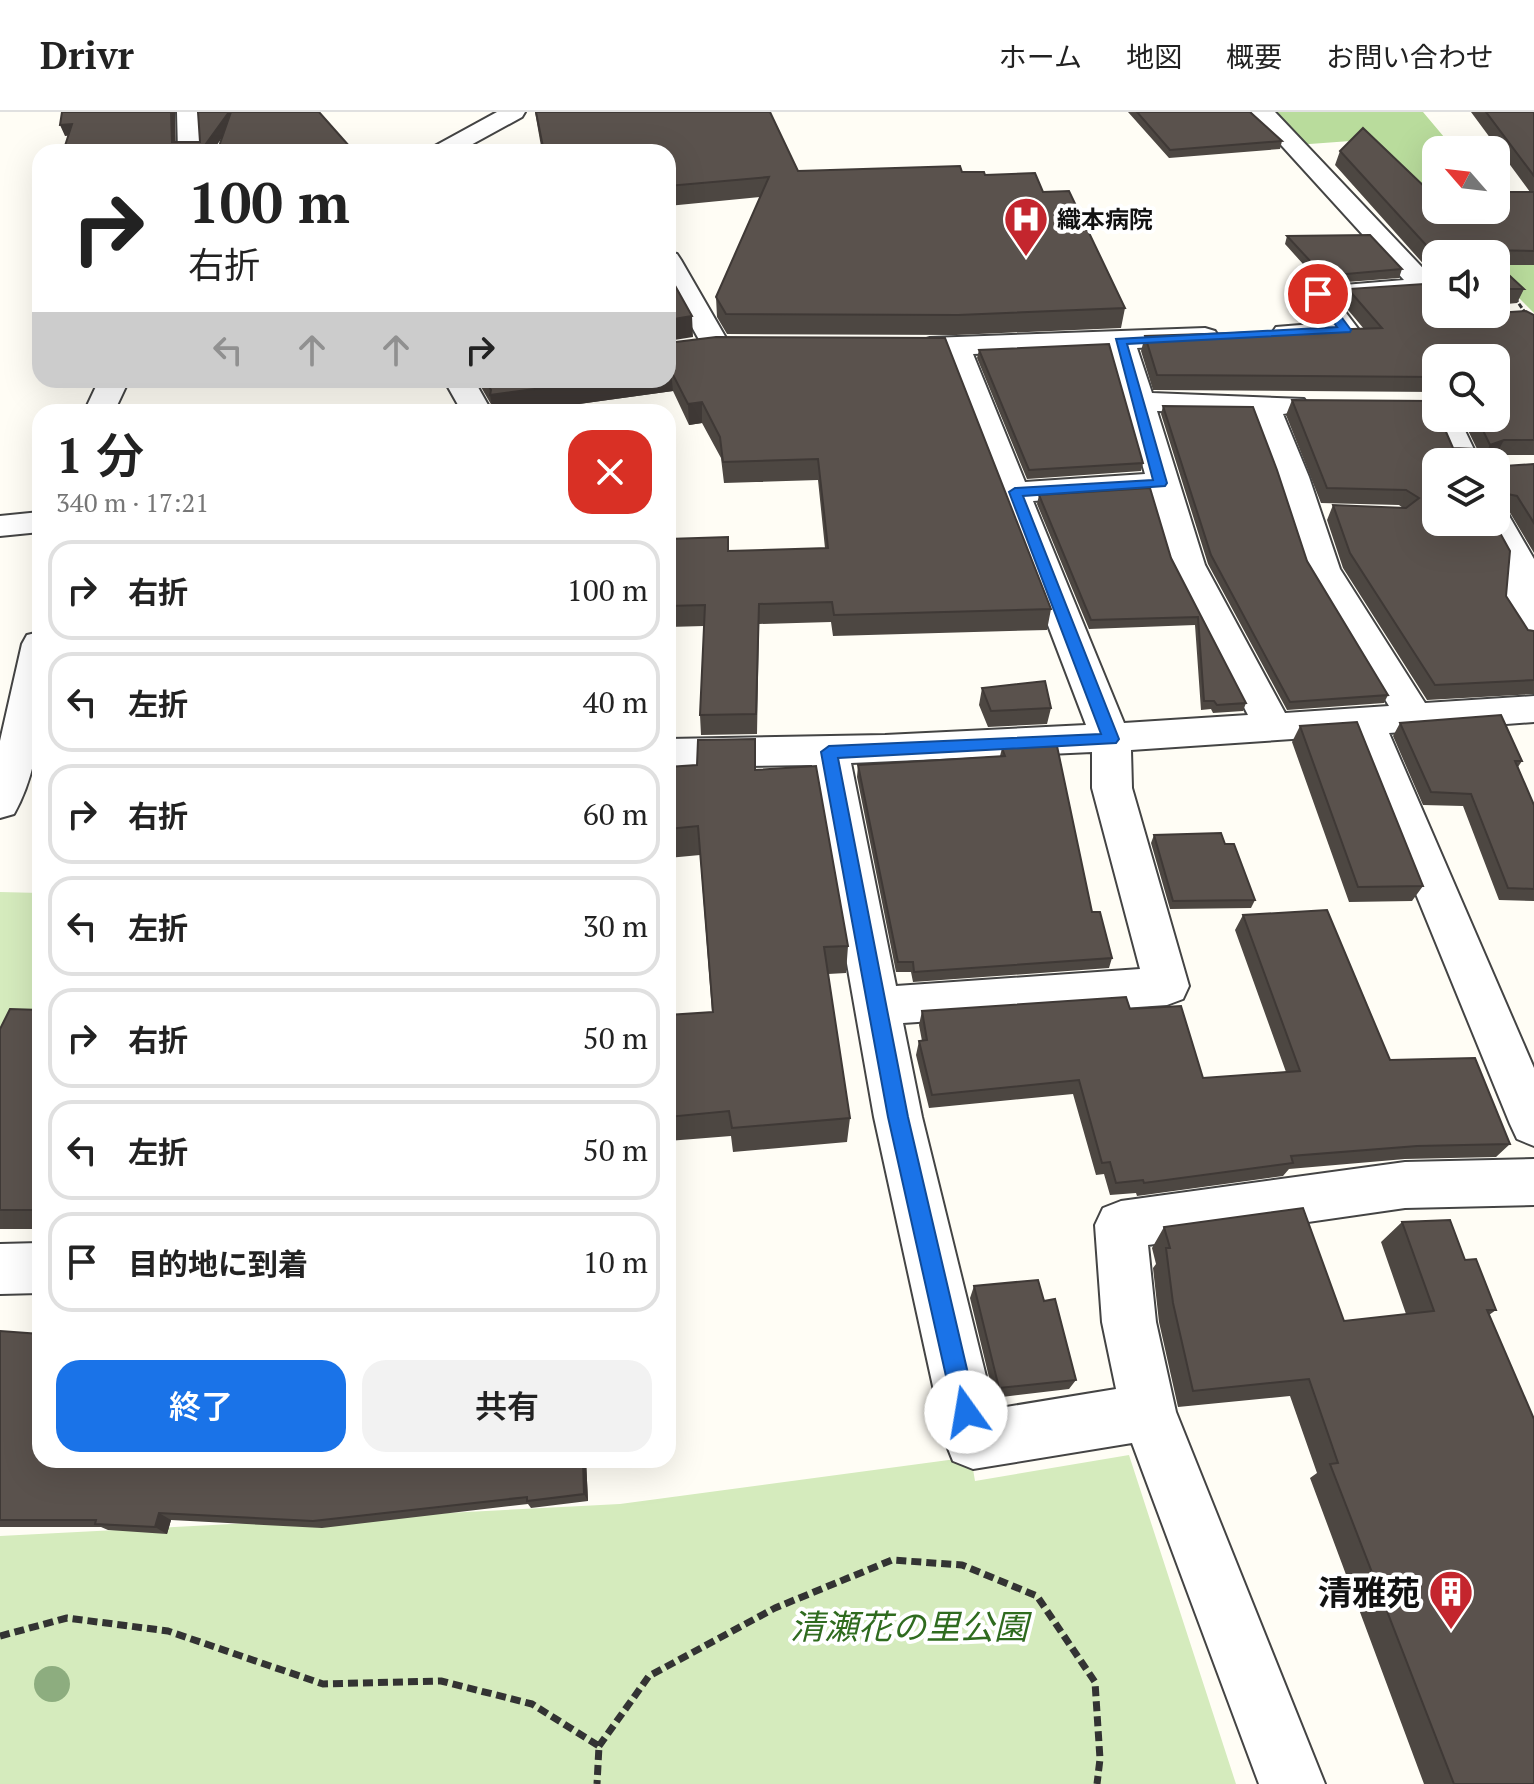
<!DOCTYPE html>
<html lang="ja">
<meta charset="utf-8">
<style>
:root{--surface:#fff;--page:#f2f2f2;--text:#222;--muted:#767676;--line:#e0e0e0;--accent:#1a73e8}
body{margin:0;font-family:"PT Serif","Noto Sans JP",serif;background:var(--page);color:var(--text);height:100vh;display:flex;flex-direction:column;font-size:30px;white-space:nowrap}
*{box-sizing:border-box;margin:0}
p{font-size:26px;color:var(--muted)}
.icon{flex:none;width:44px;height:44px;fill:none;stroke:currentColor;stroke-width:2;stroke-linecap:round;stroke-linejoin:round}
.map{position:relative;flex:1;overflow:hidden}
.drawer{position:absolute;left:32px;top:292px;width:644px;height:1064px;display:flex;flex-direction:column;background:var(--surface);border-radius:24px;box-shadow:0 8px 32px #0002}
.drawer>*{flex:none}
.top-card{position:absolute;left:32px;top:32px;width:644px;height:244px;border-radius:24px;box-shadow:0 8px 32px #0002;background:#fff;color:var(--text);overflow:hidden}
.needle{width:52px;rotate:298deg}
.buttons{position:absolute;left:1422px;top:24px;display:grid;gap:16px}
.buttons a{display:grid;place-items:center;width:88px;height:88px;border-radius:16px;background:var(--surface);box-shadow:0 8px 32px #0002;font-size:40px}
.pin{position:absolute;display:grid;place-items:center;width:68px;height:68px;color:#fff;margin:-34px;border:4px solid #fff;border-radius:50%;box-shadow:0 2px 8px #0007}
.me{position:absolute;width:88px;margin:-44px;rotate:347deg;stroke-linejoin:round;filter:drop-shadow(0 0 6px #0008)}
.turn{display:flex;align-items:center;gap:28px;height:168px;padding:0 24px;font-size:36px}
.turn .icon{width:104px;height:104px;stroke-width:2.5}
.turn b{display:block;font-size:56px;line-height:68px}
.lanes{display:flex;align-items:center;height:76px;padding:0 24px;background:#0003;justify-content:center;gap:40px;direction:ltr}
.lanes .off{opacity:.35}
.round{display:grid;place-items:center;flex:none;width:84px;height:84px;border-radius:24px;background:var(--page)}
.summary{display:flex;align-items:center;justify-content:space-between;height:136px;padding:0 24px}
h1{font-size:48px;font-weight:600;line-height:60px}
.cta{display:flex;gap:16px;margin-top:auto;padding:16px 24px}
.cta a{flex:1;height:92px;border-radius:24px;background:var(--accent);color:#fff;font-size:32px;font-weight:600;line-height:92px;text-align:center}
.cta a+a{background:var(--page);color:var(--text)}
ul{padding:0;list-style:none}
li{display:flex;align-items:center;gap:24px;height:100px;margin:0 16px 12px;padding:0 8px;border:4px solid var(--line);border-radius:24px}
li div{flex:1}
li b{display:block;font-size:30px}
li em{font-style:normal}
header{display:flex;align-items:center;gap:48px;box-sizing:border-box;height:112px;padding:0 40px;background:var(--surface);border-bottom:2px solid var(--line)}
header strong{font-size:38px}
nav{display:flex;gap:44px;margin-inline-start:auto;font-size:28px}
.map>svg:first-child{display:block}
.green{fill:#d5ebbd}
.forest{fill:#b9dc9c}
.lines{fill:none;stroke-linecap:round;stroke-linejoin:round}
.minor-casing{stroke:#444;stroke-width:4}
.tertiary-casing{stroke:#444;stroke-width:4}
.path-far1{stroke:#333;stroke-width:3;stroke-dasharray:5 2;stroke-linecap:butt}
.path{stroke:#333;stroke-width:7;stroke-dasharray:10 5;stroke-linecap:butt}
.minor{fill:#fff;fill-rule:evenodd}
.tertiary{fill:#fff;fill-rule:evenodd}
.tree{fill:#8dad7f}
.wall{fill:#4d4742}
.shaded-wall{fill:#3f3936}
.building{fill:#5a524d;stroke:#3f3936;stroke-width:2}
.route{fill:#1a73e8;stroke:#114b97;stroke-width:2}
.labels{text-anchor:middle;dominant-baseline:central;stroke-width:8;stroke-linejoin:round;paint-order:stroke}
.far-poi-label{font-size:24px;font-weight:bold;fill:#111;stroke:#fff;text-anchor:start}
.near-poi-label{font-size:34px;font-weight:bold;fill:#111;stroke:#fff;text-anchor:end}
.near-park-label{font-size:34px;font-style:italic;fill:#2f6b1f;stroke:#fff}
</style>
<header>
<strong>Drivr</strong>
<nav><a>ホーム</a><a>地図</a><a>概要</a><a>お問い合わせ</a></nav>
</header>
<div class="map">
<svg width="1534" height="1672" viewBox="0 0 1534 1672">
<rect width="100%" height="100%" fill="#fffdf5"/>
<path class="green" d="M0 780 40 781V959H0Z
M1129 1343 1236 1672H0V1424L620 1392 971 1345 975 1369Z"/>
<path class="forest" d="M1266 0H1423L1455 38H1436V98H1496L1534 131V201L1496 163V142H1476L1364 28 1296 33Z"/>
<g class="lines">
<g class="minor-casing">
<path id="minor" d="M497 0H525L522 5 458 40H429L433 35Z
M1251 0H1275L1436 170V194L1426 192 1417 182 1337 189 1359 218 1355 224 1286 229 1276 227 1272 221 1276 215 1325 211 1304 182 1308 176 1404 168Z
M668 140 677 142 681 148 730 233 726 239 716 242 706 239 702 233 668 172Z
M1205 216 1215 219 1219 225 1215 231 1137 236 1152 281 1304 287 1308 293 1304 299 1283 302 1309 365 1340 457 1425 591 1534 584V610L1389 621 1534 956V1034L1517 1027 1510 1012 1351 623 1131 638 1132 676 1189 874 1183 887 1167 893 903 911 922 1005 994 1297 1116 1277 1102 1210 1095 1113 1103 1096 1121 1089 1405 1050 1534 1047V1093L1405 1096 1148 1133 1156 1210 1176 1300 1325 1672H1259L1132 1331 973 1357 953 1349 945 1329 874 1005 812 653 668 655V627L885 623 1086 613 945 243 920 241 916 235 920 229 930 226ZM1109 237 1145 362 1025 370 973 242ZM1157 299 1252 301 1277 365 1306 457 1389 594 1285 601 1205 453ZM1150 381 1171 453 1248 603 1124 611 1033 389ZM1092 640V676L1140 857 896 874 851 651Z
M444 268H474L492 300H462Z
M1436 299V306H1459L1480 350H1448L1429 306Z
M1496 399 1508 402 1534 447V535L1521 531 1500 498 1504 454 1480 410H1496Z
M40 400V420L0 424V404Z
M40 1131V1181L0 1182V1132Z"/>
</g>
<g class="tertiary-casing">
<path id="tertiary" d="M177 0H199L202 40H178Z
M99 268H129L114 300H84Z
M40 520C40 582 46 645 14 702L0 706V629L22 532 27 523Z"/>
</g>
<path class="path-far1" d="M1515 186 1526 202"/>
<path class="path" d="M0 1524 67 1506 168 1519 323 1572 441 1569 532 1592 599 1634 597 1672
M599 1634 649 1564 775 1496 892 1448 962 1453 1037 1484 1095 1570 1100 1647 1097 1672"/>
<use href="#minor" class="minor"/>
<use href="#tertiary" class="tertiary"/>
</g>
<circle class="tree" cx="52" cy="1572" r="18"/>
<path class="wall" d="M535 0 798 59 962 60 985 63 1043 80 1125 196 1121 216 956 223 727 222 717 205 716 185 760 85 668 94V40H542Z
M1128 0H1250L1282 29 1280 37 1169 46Z
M1471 0H1534V153H1498L1524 177 1517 191 1496 193V142H1436V166L1335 53 1340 39 1429 79 1530 80Z
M1287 124 1402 157 1399 166 1321 172 1285 132Z
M1348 177 1436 202 1534 203V343H1501V351L1504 354 1534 352V441L1509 399 1498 397 1436 350 1506 484 1528 518 1534 519V582L1427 588 1343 456 1327 408 1333 393 1403 396 1399 393 1321 391 1286 303 1292 288 1453 336 1477 337 1462 306H1496L1436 246V280L1153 278 1141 239 1145 224 1364 217 1343 192Z
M668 231 1051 497 1047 518 833 524 831 510 759 512 757 622 701 623 700 603 704 514 668 515V427L728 439 825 436 818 368 724 371 721 346 702 311 689 313 673 279 521 300H493L492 294 477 268H668Z
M979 238 1143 351 1141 359 1027 367 977 246Z
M1163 294 1307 449 1388 583 1384 591 1287 598 1208 452 1161 302Z
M1039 383 1171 446 1246 591 1243 599 1213 601 1211 597 1201 598 1195 513 1089 517 1037 392Z
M982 576 1051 596 1047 612 988 615 979 593Z
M1400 611 1522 649 1518 655 1534 693V789L1499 788 1463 694 1423 693 1393 624Z
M1300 614 1423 774 1412 789 1349 790 1292 630Z
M1002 636 1092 800 1112 846 1109 856 913 870 911 860H896L857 665 858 653 1000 644Z
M668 655 756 658 848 834 846 861 828 862 850 1006 847 1030 733 1040 731 1024 668 1029V903L712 900 700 743 668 746Z
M1154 723 1225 732 1255 788 1251 796 1170 797 1151 731Z
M1243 803 1390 948 1510 1032 1496 1045 1405 1047 1289 1057 1283 1064 1137 1084 1136 1081 1110 1083 1104 1062 1096 1063 1073 982 929 996 916 943 919 929H922L919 913 922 899 1130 897 1203 966 1286 960 1235 818Z
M40 898V1117H0V917Z
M1402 1110 1465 1148 1496 1198 1489 1203 1534 1672H1424L1310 1366 1317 1361 1290 1284 1178 1295 1159 1210 1153 1156 1156 1152 1152 1136 1164 1115 1344 1209 1406 1202 1381 1130Z
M974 1174 1076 1268 1069 1277 994 1286 970 1186Z
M0 1219 40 1348H586L588 1389 531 1396 528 1392 322 1416 171 1408 167 1422 108 1418 101 1415H0Z"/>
<path class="shaded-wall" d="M171 0H175L176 40 172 30Z
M229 0H234L236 6 212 40H200Z
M72 12 76 23 65 24 60 13Z
M350 35 351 40H334V39Z
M692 204 693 225 668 229V208Z
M668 259H671L673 279 521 300H493L490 283 603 268H668Z
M702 290V311L689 313 688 292Z
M1504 328 1496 343 1482 348 1490 333Z
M1501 392 1496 401V393Z
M583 1348H586L588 1389 584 1382Z
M159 1401 171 1408 167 1422 155 1415Z"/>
<path class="building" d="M62 0H171L172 30H200L198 0H229L200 40H63L72 12 60 13Z
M231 0H319L350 35 334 39 335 40H217Z
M536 0H770L798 59 960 54 962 60H984L985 63 1035 61 1043 80 1069 79 1125 196 958 203 726 202 716 185 769 65 668 74V40H544Z
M1137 0H1250L1282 29 1170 38Z
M1486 0H1534V64Z
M1363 16 1429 79H1436V98H1496V80H1534V139L1482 138 1487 142H1436V144L1340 39Z
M1370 123 1402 157 1324 164 1287 124Z
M1496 151 1524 177H1503L1500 184H1496Z
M668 161 692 204 668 208Z
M1424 172 1432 180 1436 181V202H1496V201L1526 199 1534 203V328H1504L1490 333 1477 306H1496V246H1436V265L1157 263 1145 224 1382 216 1348 177Z
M716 225 945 226 1051 497 834 503 832 490 759 492 756 602 700 603 705 493 668 494V427L728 425V439L828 436 818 347 723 350 720 325 702 290 688 292 671 259H668V231Z
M1109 232 1143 351 1029 358 979 238Z
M485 268H603L490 283 491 278Z
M1292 288 1434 289 1436 295V306H1440L1453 336 1501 338V351L1504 354 1534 352V411L1517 384 1502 381 1501 392 1496 393V350H1436V410H1494L1510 439 1506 484 1528 518 1534 519V568L1435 573 1350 441 1333 393 1406 396 1419 386 1406 378 1327 376Z
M1163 294 1253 295 1277 358 1307 449 1388 583 1290 590 1211 443Z
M1150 376 1171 446 1246 591 1217 593 1214 589H1204L1198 505 1091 508 1039 383Z
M1045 569 1051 596 991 599 982 576Z
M1501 603 1522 649H1515L1534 693V777L1508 776 1471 682 1431 680 1400 611Z
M1357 610 1423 774 1358 775 1300 614Z
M755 627V658L816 654 848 834 824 835 850 1006 732 1016 729 999 668 1005V903L713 900 698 714 668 717V655L697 653 698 628Z
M1057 634 1092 800H1100L1112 846 914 860 913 850H898L858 653 1005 644 1002 636Z
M1221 721 1225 732H1234L1255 788 1173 789 1154 723Z
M1327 798 1390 948 1475 946 1510 1032 1417 1034 1291 1044 1293 1051 1144 1071 1143 1068 1116 1071 1110 1050 1102 1051 1079 968 932 983 919 929 927 928 922 899 1126 885 1130 897 1181 894 1203 966 1300 959 1243 803Z
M10 897 40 898V1098H0V917Z
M1303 1096 1344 1209 1434 1199 1402 1110 1450 1108 1465 1148 1476 1147 1496 1198H1487L1534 1307V1672H1454L1330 1352 1338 1351 1309 1267 1193 1279 1173 1191 1166 1136H1170L1164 1115Z
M1038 1168 1044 1189 1055 1187 1076 1268 999 1276 974 1174Z
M0 1219 40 1222V1348H583L584 1382 527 1389V1385L313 1409 159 1401 155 1415 95 1412 96 1408H0Z"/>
<path class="route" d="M1314 179H1322L1351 218 1350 220 1127 232 1167 371 1165 374 1023 384 1119 627 1116 631 838 646 908 1005 977 1300 974 1308 966 1311 958 1308 954 1300 888 1005 821 640 829 634 1101 622 1009 380 1015 376 1153 368 1116 227 1337 215 1313 182Z"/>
<defs>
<g id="hospital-pin" transform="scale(2.3)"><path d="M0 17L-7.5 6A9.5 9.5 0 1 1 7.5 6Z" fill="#c4262e" stroke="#fff"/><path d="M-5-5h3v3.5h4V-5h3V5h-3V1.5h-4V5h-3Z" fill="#fff"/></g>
<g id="building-pin" transform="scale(2.3)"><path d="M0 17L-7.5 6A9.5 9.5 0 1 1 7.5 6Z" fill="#c4262e" stroke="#fff"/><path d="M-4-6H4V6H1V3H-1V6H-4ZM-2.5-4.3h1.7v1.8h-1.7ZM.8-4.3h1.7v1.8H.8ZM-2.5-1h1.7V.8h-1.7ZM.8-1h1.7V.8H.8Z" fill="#fff"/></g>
</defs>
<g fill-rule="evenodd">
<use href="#hospital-pin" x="1026" y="107"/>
<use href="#building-pin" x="1451" y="1480"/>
</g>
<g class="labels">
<g class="far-poi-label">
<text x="1057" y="107">織本病院</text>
</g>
<g class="near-poi-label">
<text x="1420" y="1480">清雅苑</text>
</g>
<g class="near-park-label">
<text x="909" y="1514">清瀬花の里公園</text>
</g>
</g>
</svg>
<div class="buttons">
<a><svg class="needle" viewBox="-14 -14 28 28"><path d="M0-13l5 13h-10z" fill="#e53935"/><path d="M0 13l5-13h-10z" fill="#767676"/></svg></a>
<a><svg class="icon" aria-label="sound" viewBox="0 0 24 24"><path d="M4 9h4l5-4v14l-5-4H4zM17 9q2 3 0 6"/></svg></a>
<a><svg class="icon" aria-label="search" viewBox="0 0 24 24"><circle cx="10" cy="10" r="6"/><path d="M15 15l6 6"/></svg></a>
<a><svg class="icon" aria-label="layers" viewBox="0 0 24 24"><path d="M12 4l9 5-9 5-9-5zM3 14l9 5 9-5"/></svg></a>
</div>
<div class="pin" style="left:1318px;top:182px;background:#d93025"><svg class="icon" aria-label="arrive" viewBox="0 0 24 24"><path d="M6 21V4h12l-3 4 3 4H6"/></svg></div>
<svg class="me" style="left:966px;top:1300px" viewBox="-20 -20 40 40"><circle r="19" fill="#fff"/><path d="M0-13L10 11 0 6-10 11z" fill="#1a73e8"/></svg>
<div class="top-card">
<div class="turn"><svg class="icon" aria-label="right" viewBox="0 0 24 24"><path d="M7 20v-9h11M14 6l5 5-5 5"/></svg><div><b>100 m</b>右折</div></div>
<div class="lanes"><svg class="icon off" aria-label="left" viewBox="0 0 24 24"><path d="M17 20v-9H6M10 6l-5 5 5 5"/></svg><svg class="icon off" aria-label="ahead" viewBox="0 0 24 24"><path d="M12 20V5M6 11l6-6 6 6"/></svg><svg class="icon off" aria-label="ahead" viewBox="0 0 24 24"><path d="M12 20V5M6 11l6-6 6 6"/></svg><svg class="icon" aria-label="right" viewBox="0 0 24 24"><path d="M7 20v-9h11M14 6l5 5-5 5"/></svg></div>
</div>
<section class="drawer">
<div class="summary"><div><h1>1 分</h1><p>340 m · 17:21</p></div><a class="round" style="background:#d93025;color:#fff"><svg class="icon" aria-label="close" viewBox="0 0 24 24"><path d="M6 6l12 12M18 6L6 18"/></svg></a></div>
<ul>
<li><svg class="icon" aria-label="right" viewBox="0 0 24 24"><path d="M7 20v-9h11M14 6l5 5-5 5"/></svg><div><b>右折</b></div><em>100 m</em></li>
<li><svg class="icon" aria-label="left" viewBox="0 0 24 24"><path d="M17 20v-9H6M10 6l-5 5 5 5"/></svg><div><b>左折</b></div><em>40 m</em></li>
<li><svg class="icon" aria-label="right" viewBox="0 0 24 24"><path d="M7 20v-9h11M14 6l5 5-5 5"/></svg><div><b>右折</b></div><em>60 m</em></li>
<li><svg class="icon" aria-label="left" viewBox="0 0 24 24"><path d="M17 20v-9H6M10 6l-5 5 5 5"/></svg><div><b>左折</b></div><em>30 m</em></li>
<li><svg class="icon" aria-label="right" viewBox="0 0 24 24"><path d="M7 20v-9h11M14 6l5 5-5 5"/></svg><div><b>右折</b></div><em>50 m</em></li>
<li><svg class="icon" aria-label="left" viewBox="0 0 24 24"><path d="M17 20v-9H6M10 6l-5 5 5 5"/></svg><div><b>左折</b></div><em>50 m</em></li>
<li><svg class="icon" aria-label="arrive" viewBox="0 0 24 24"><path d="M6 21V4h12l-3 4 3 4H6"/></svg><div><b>目的地に到着</b></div><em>10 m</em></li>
</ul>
<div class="cta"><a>終了</a><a>共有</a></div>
</section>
</div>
